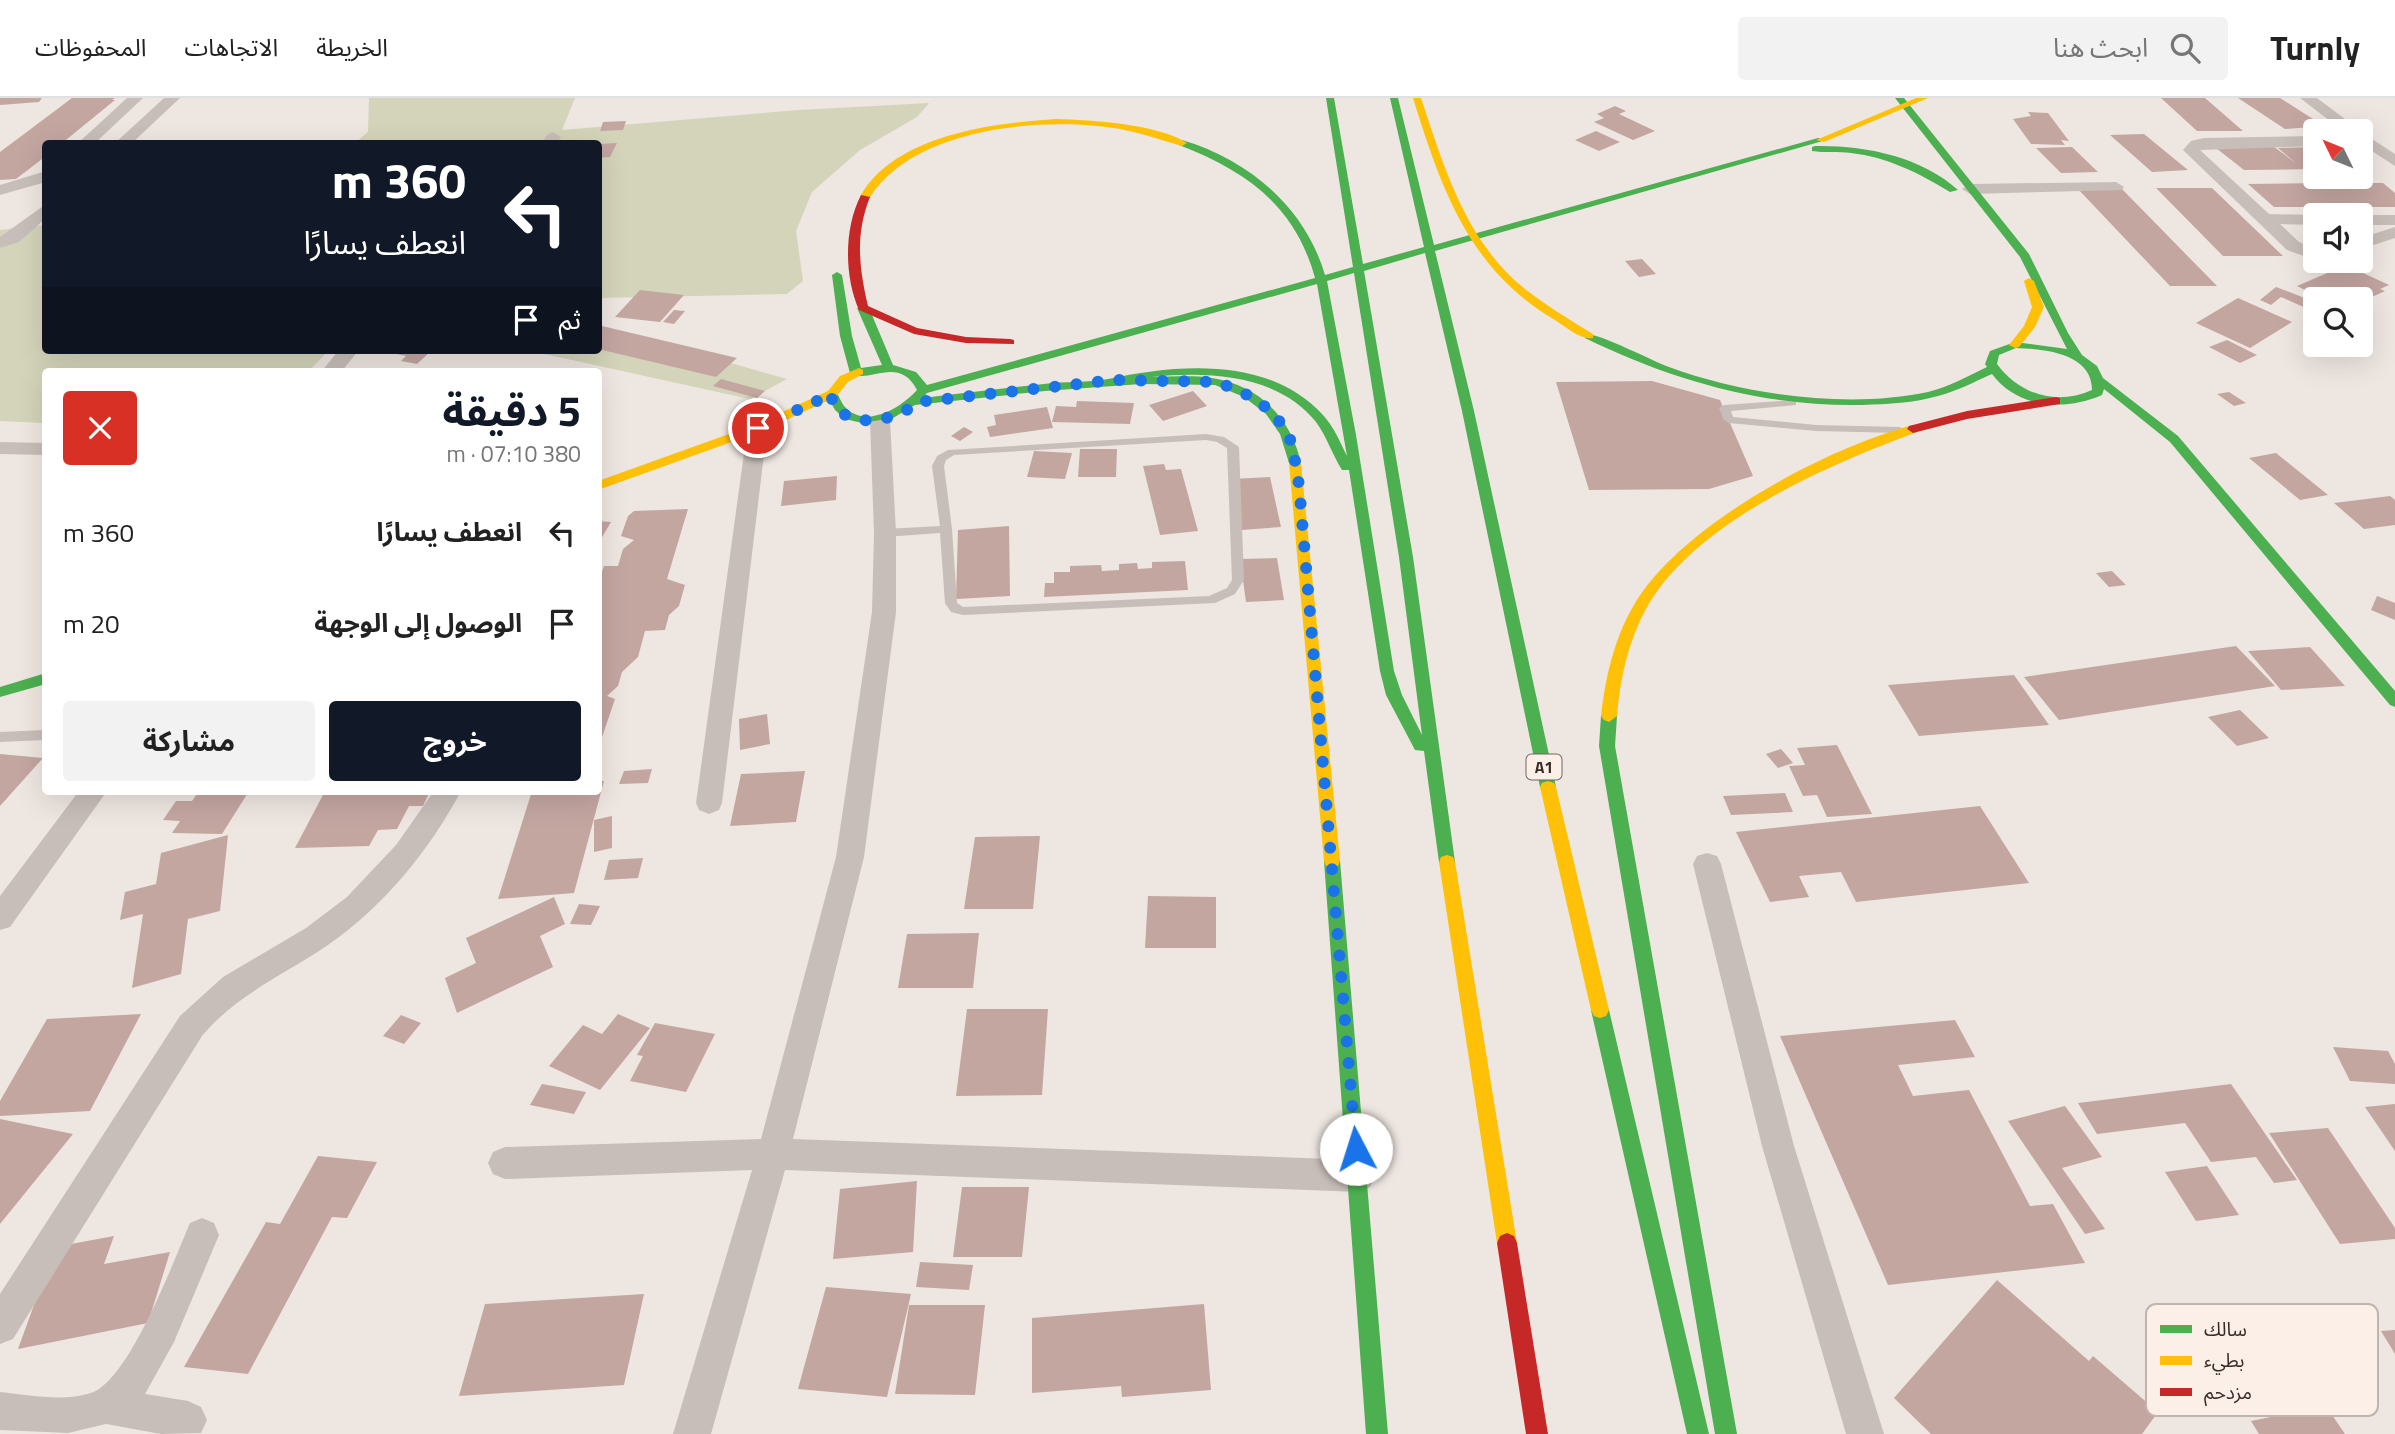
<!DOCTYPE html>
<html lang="ar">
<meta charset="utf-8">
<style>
:root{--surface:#fff;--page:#f2f2f2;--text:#222;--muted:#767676;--line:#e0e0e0;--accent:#111827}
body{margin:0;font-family:"Titillium Web","Noto Sans Arabic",sans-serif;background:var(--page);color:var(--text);direction:rtl;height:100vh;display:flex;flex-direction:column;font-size:26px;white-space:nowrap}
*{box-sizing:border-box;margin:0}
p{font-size:23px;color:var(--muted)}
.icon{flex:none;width:38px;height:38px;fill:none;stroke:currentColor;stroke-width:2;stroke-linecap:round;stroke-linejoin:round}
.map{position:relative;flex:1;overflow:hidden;direction:ltr}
.panel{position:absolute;left:42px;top:270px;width:560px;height:427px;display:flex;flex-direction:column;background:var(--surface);border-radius:7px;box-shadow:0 7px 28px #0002;direction:rtl}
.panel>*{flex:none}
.top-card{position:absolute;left:42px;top:42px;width:560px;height:214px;border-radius:7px;box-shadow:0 7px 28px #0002;direction:rtl;background:#111827;color:#fff;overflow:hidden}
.needle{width:46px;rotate:313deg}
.buttons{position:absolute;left:2303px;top:21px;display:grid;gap:14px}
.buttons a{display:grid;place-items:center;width:70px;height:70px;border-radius:7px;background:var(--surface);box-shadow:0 7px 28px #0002;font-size:35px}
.pin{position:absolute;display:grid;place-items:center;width:60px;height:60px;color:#fff;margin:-30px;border:4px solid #fff;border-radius:50%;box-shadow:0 2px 7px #0007}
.me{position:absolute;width:77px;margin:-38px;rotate:355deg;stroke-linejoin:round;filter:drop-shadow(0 0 5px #0008)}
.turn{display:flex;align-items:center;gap:24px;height:147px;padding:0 21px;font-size:32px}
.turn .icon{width:91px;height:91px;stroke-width:2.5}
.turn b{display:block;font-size:49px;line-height:60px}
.then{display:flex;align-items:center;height:66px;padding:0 21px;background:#0003;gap:14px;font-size:26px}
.round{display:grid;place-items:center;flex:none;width:74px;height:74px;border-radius:7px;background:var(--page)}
.headline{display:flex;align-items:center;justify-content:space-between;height:119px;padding:0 21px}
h1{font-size:42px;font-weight:700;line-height:52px;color:var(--accent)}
.button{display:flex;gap:14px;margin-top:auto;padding:14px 21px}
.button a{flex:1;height:80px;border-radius:7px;background:var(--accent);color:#fff;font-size:28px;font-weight:700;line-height:80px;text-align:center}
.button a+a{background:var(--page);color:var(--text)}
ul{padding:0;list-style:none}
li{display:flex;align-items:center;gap:21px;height:91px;padding:0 21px}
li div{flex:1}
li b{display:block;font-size:26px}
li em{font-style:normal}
header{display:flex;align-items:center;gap:42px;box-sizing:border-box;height:98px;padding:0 35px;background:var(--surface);border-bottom:2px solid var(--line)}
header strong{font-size:33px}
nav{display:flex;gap:38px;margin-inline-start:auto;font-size:24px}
.search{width:490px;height:63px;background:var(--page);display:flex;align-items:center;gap:18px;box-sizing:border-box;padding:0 24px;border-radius:7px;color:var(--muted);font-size:26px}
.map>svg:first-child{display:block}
.green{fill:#d3d4b9}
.building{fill:#c4a6a1}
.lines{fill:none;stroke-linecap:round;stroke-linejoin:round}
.lane{fill:#c8beb9;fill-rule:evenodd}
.street{fill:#c8beb9;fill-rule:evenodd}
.fast{fill:#4caf50;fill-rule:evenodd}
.slow{fill:#ffc107;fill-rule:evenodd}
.jam{fill:#c62828;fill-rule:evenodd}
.route{stroke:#1a73e8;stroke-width:12;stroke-dasharray:0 21.6}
.labels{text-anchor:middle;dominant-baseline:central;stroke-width:6;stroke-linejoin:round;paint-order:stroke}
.shield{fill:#fbefe8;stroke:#736561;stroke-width:2}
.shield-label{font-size:16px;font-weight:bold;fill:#392a27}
.key{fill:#fbefe8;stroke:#c1b4ae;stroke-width:2}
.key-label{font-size:19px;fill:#392a27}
</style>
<header>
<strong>Turnly</strong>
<div class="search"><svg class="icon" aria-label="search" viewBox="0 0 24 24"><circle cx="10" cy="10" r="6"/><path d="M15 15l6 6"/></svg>ابحث هنا</div>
<nav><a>الخريطة</a><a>الاتجاهات</a><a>المحفوظات</a></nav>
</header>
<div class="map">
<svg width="2395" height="1336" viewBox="0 0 2395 1336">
<rect width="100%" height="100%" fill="#eee6e1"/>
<path class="green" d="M369 0H575L562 32 799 12 929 5 917 19 860 52 812 94 796 133 803 183 787 196 599 200 598 46H354L368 34Z
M45 127 46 252H329L309 273H46L45 325 0 323V132Z
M599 228 787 281 750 301 526 252H598Z"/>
<path class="building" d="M0 0H42L39 4 0 7Z
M72 0H115L112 2H115L61 46H46V58L16 81 0 82V54Z
M2161 0H2205L2243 33H2197Z
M2238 0H2280L2324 28 2285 31Z
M1615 8 1626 13 1619 16 1655 33 1633 42 1594 24 1604 20 1597 16Z
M2028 14 2048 15 2069 43 2061 42 2065 47 2031 46 2013 21 2031 18Z
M626 23 623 32 600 33 603 24Z
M1596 33 1620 44 1599 53 1575 42Z
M2144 36 2188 72 2152 74 2110 37Z
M617 45 610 59 598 60V46Z
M2273 48 2297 66 2278 50 2315 49V71L2244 72 2216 50Z
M2072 49 2098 74 2061 75 2036 50Z
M2319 85H2383L2395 95V109H2274L2248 86Z
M2077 90H2121L2217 188H2170Z
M2156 90H2212L2283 158H2223Z
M1642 161 1656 176 1639 179 1625 163Z
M2346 167 2389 187 2380 191 2385 193 2361 204V201H2323L2297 188Z
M2276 189 2315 204V214L2281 199 2271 207 2260 202Z
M640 192 684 197 660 224 615 219Z
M2238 200 2292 224 2250 250 2196 225Z
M674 212 685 213 674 226 663 224Z
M602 228 737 260 716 279 598 251V231Z
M2227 242 2257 257 2240 265 2209 249Z
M396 252H432L417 266 401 263 406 258 392 255Z
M721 281 765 293 757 300 713 288Z
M1652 283 1720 302 1753 378 1709 391 1589 392 1556 284Z
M1193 293 1207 308 1163 323 1149 307Z
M2229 294 2246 305 2234 308 2217 296Z
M1077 303 1134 305 1130 326 1052 324 1056 308 1076 309Z
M1047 309 1053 330 990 339 987 329 996 327 994 317Z
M964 329 973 334 960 343 951 338Z
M1080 351H1117L1116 379H1078Z
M1034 353 1072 355 1065 381 1027 379Z
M2276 355 2328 397 2300 402 2249 360Z
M1164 366 1166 372 1181 371 1198 433 1160 437 1143 368Z
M837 378 836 402 781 408 784 383Z
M1270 379 1281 429 1242 432 1232 381Z
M2390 398 2395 402V427L2364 431 2334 405Z
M688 411 667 481 685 487 679 508 669 517 665 532 645 533 638 559 622 574 618 588 607 598 615 601 598 651V484L604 468H618L623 451 634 442 621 438 628 418 634 413Z
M598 423 611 424 601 441H598Z
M1009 428 1010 498 956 501 958 432Z
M1277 460 1284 502 1246 504 1240 461Z
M1185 463 1188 492 1044 499 1045 485H1054V474H1070V468L1101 467 1102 473 1119 472V466L1137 465 1138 471 1152 470V464Z
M2112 473 2126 487 2109 489 2096 475Z
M2377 498 2395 505V522L2371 512Z
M2236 548 2275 588 2059 622 2024 579Z
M2310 549 2345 588 2281 592 2248 553Z
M2014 577 2049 627 1919 638 1888 587Z
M2240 612 2269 640 2237 648 2208 619Z
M767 616 770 646 740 652 739 621Z
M1837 647 1872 716 1827 719 1817 697 1803 698 1789 668 1805 667 1797 650Z
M1781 651 1793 665 1778 670 1766 656Z
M0 656 43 660 0 708Z
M652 671 648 685 619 686 624 673Z
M805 673 796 724 730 728 741 676Z
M598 683H604L574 795 498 801 532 693H598Z
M199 693H249L222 736 172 735 180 723 163 722 176 703H192Z
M325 693H430L423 708H409L397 731 378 732 369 748 295 750Z
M1785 695 1793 714 1731 717 1723 698Z
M1980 708 2029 785 1856 804 1841 774 1799 778 1809 799 1770 804 1736 734Z
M612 718V750L594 754V722Z
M228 737 220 813 188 821 181 876 132 890 143 816 120 822 125 794 156 786 161 755Z
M1040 738 1033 811H964L975 739Z
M643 760 638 780 604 782 609 762Z
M1148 798 1216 799V850H1145Z
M554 799 565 826 540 838 553 869 457 915 445 880 476 865 466 840Z
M579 806 600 808 591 827 570 826Z
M979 835 973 890H898L907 836Z
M967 911H1048L1042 997 956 998Z
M141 916 90 1013 0 1018V1003L47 921Z
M618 916 650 930 600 992 549 968 583 927 602 936Z
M401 917 421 925 404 946 383 938Z
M1955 922 1975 959 1898 967 1913 998 1969 992 2030 1108 2053 1106 2085 1165 1888 1187 1780 938Z
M655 925 715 936 686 994 630 983 643 958 637 957Z
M2333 949 2388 953 2395 966V986L2350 983Z
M542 986 586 994 574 1016 530 1007Z
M2231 986 2297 1082 2274 1085 2256 1059 2211 1064 2185 1025 2097 1036 2078 1005Z
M2395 1006V1053L2365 1009Z
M2065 1008 2102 1059 2062 1070 2105 1131 2085 1136 2008 1023Z
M0 1021 73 1036 0 1126Z
M2328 1030 2395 1130V1141L2340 1146 2269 1035Z
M318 1058 377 1064 347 1120 332 1119 248 1276 184 1269 266 1124 280 1126Z
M2207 1068 2239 1117 2196 1123 2165 1074Z
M917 1083 913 1154 833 1161 840 1091Z
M962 1089H1029L1022 1159H953Z
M114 1138 104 1166 170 1154 148 1225 18 1251 55 1149Z
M920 1164 973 1167 969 1192 916 1189Z
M1997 1182 2089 1263 2093 1258 2158 1314 2142 1336H1931L1894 1300Z
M826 1189 911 1196 887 1299 798 1291Z
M644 1196 624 1287 459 1298 485 1206Z
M1204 1206 1211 1292 1122 1299 1121 1288 1032 1295V1220Z
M909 1207H985L975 1297 895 1296Z
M2395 1232V1256L2381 1233Z
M2326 1308 2345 1336H2259L2251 1323Z"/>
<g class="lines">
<path class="lane" d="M1792 302 1796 303V307L1731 313 1733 319 1816 327 1900 329 1905 332 1900 335 1816 333 1729 325 1724 322 1719 310 1724 307Z
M1206 336 1224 339 1239 349 1244 482 1235 496 1215 505 963 517 951 514 945 505 940 435 885 439 879 435 885 431 940 428 932 368 937 358 948 352ZM1206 342 1217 344 1227 350 1232 482 1227 490 1209 498 963 509 957 505 952 431 944 368 946 362 954 357Z
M46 632V642L0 644V634Z"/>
<path class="street" d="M127 0H143L94 46H77Z
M164 0H180L131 46H114Z
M2300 0H2317L2361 33H2343Z
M553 34 561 39 556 46H540L548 36Z
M2361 34 2395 56V68L2361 46Z
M2315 38V48L2200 52 2269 116 2316 117 2315 127 2280 126 2299 144 2315 151V162L2287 152 2183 52 2191 43 2204 40Z
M46 73V84L0 97V87Z
M2116 84 2124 89 2122 92 1970 96 1962 91 1970 86Z
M46 106V120L19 144 0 150V139Z
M2360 117H2395V127H2361Z
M2395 129V140L2361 151V140Z
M339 252H359L342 273H322Z
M880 316 887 318 890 322 896 435V514L864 759 793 1041 1358 1062 1370 1067 1375 1078 1370 1089 1358 1094 785 1072 711 1336H673L752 1072 505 1081 493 1076 488 1065 493 1054 505 1049 761 1041 836 759 872 514 874 435 870 322 873 318Z
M755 342 762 344 765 348 722 705 719 712 709 716 699 712 696 705 745 348 748 344Z
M0 344 46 345V357L0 356Z
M79 693H107L10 829 0 832V798Z
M434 693H461C429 753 384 808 328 847 284 877 237 896 202 938L13 1241 0 1246V1196L180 918 223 879 306 830 347 799 396 747Z
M1707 755 1717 758 1721 766 1794 1048 1884 1336H1846L1762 1048 1693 766 1697 758Z
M202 1120 214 1125 219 1137 174 1244 145 1296 188 1303 201 1309 207 1322 201 1335 161 1336 106 1326 68 1335 0 1332V1294C29 1297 63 1304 91 1295 129 1283 174 1162 190 1125Z"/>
<path class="fast" d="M1326 0H1334L1363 166 1424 149 1390 0H1398L1434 147 1818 40 1826 42 1435 153 1474 313 1556 689 1554 693H1542L1540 689 1462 313 1425 155 1364 173 1413 459 1455 764 1453 769 1447 771 1441 769 1439 764 1424 653 1415 652 1386 597 1380 573 1349 372H1342C1332 356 1327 339 1316 324 1278 276 1207 273 1152 279 1171 279 1192 277 1212 280 1259 287 1291 320 1301 365L1295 369 1289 365 1280 336 1266 316 1244 299 1215 287 1141 286 1045 293 915 307 893 320 862 325 845 321 835 312 826 296 828 293H836C839 298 841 304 844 308 865 332 901 310 917 292 899 256 868 287 850 275L840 238 832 177 837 174 842 177 852 238 861 270 882 267 857 210 863 207 869 210 893 267 916 274 927 287 1315 180C1295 107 1246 73 1179 47L1177 45 1182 42C1249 62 1305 109 1325 177L1353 169ZM1354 175 1399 459 1422 637 1402 597 1394 573 1356 337 1327 183ZM1317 186 1347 358C1340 344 1334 329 1323 317 1269 258 1178 266 1108 281 1088 285 1065 283 1044 286 1004 290 963 295 923 300L927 295Z
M1895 0H1904L2029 156 2068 235 2082 257 2097 268 2103 280 2178 338 2395 593V609L2390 607 2170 344 2104 291 2102 297C2066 313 2018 311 1992 276 1974 284 1957 293 1938 298 1914 305 1888 306 1863 307 1765 309 1673 283 1585 240V236C1597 234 1653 263 1669 269 1745 297 1848 311 1928 294 1949 289 1968 278 1987 269L1985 266 1990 253 2015 244 2067 251 2020 159ZM2016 250C2045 251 2092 255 2092 292 2057 308 2020 297 1997 266L1999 257Z
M1815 48C1863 47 1921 58 1958 92L1950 94C1919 75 1887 59 1851 55 1838 53 1825 55 1812 53V49Z
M46 575V586L0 599V589Z
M1609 612 1617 618 1615 648 1737 1336H1715L1599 648 1601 618Z
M1332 756 1338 758 1340 763 1388 1336H1366L1324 763 1326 758Z
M1600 904 1606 906 1609 912 1709 1336H1687L1591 912 1594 906Z"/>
<path class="slow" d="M1413 0H1421C1444 69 1466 144 1525 191 1547 208 1570 222 1593 236V240C1580 242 1566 229 1555 222 1469 172 1441 90 1413 0Z
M1916 0H1928L1824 44 1816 42Z
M1056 21C1092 22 1158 26 1187 45L1182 48C1161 42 1141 35 1120 31 1044 18 912 29 869 101L860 99C894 37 993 25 1056 21Z
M2029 180 2034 183 2044 209 2035 229 2019 249 2015 250 2009 247 2024 228 2032 209 2024 183Z
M859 270 863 272V276L848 284 836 299 762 333 598 392V383L754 327 828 293 840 278Z
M1913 327 1917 328V334C1828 367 1694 424 1646 511 1628 544 1620 581 1617 618L1609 624 1604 622 1601 618C1606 574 1617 529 1643 493 1696 420 1827 350 1913 327Z
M1295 361 1301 365 1340 763 1338 768 1332 770 1326 768 1324 763 1289 365Z
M1548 683 1554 685 1556 689 1609 912 1606 918 1600 920 1594 918 1591 912 1540 689 1542 685Z
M1447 757 1453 759 1455 764 1517 1145 1514 1152 1507 1155 1500 1152 1497 1145 1439 764 1441 759Z"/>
<path class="jam" d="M861 97 870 99C855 136 859 170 868 208L917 230 966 239 1010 241 1014 242V246L966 245 914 236 859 212C844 178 844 130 861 97Z
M2056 299 2060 300V306L1967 321 1913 335 1907 331 1909 328 1967 313Z
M1507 1135 1514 1138 1517 1145 1548 1336H1526L1497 1145 1500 1138Z"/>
</g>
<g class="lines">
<path class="route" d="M758 330 832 296V305C852 333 896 323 918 304L1114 282 1218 284 1252 299 1275 316 1292 345 1299 387 1356 1051"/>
</g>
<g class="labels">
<rect class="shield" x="1526.5" y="656.5" width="35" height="25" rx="5"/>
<g class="shield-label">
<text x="1544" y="669">A1</text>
</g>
</g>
<rect x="2146" y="1206" width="232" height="112" rx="10" class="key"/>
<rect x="2160" y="1227" width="32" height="8" fill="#4caf50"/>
<rect x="2160" y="1258" width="32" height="9" fill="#ffc107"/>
<rect x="2160" y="1290" width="32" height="8" fill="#c62828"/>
<g class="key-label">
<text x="2204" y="1238">سالك</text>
<text x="2204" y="1269">بطيء</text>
<text x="2204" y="1301">مزدحم</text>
</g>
</svg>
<div class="buttons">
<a><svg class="needle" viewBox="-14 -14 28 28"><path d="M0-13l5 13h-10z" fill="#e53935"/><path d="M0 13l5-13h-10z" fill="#767676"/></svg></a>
<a><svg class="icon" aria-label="sound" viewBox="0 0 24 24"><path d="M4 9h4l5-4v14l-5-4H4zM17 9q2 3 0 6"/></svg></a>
<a><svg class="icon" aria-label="search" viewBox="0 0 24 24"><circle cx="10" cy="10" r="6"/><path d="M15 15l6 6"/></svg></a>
</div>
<div class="pin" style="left:758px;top:330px;background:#d93025"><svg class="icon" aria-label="arrive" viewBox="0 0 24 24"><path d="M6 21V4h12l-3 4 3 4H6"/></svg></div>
<svg class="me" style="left:1356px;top:1051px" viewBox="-20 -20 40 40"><circle r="19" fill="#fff"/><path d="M0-13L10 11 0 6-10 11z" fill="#1a73e8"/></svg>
<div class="top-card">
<div class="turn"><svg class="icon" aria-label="left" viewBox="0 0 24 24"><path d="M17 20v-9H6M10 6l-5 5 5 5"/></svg><div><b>360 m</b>انعطف يسارًا</div></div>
<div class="then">ثم<svg class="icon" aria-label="arrive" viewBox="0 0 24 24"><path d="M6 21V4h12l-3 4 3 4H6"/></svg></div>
</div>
<section class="panel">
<div class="headline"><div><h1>5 دقيقة</h1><p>380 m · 07:10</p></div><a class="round" style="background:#d93025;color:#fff"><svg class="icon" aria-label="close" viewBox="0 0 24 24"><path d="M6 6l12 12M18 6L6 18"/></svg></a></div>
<ul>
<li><svg class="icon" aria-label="left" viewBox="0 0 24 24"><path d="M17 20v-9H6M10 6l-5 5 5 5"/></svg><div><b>انعطف يسارًا</b></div><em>360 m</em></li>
<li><svg class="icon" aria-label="arrive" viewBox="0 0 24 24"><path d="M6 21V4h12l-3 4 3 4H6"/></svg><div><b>الوصول إلى الوجهة</b></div><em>20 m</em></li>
</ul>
<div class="button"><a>خروج</a><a>مشاركة</a></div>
</section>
</div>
